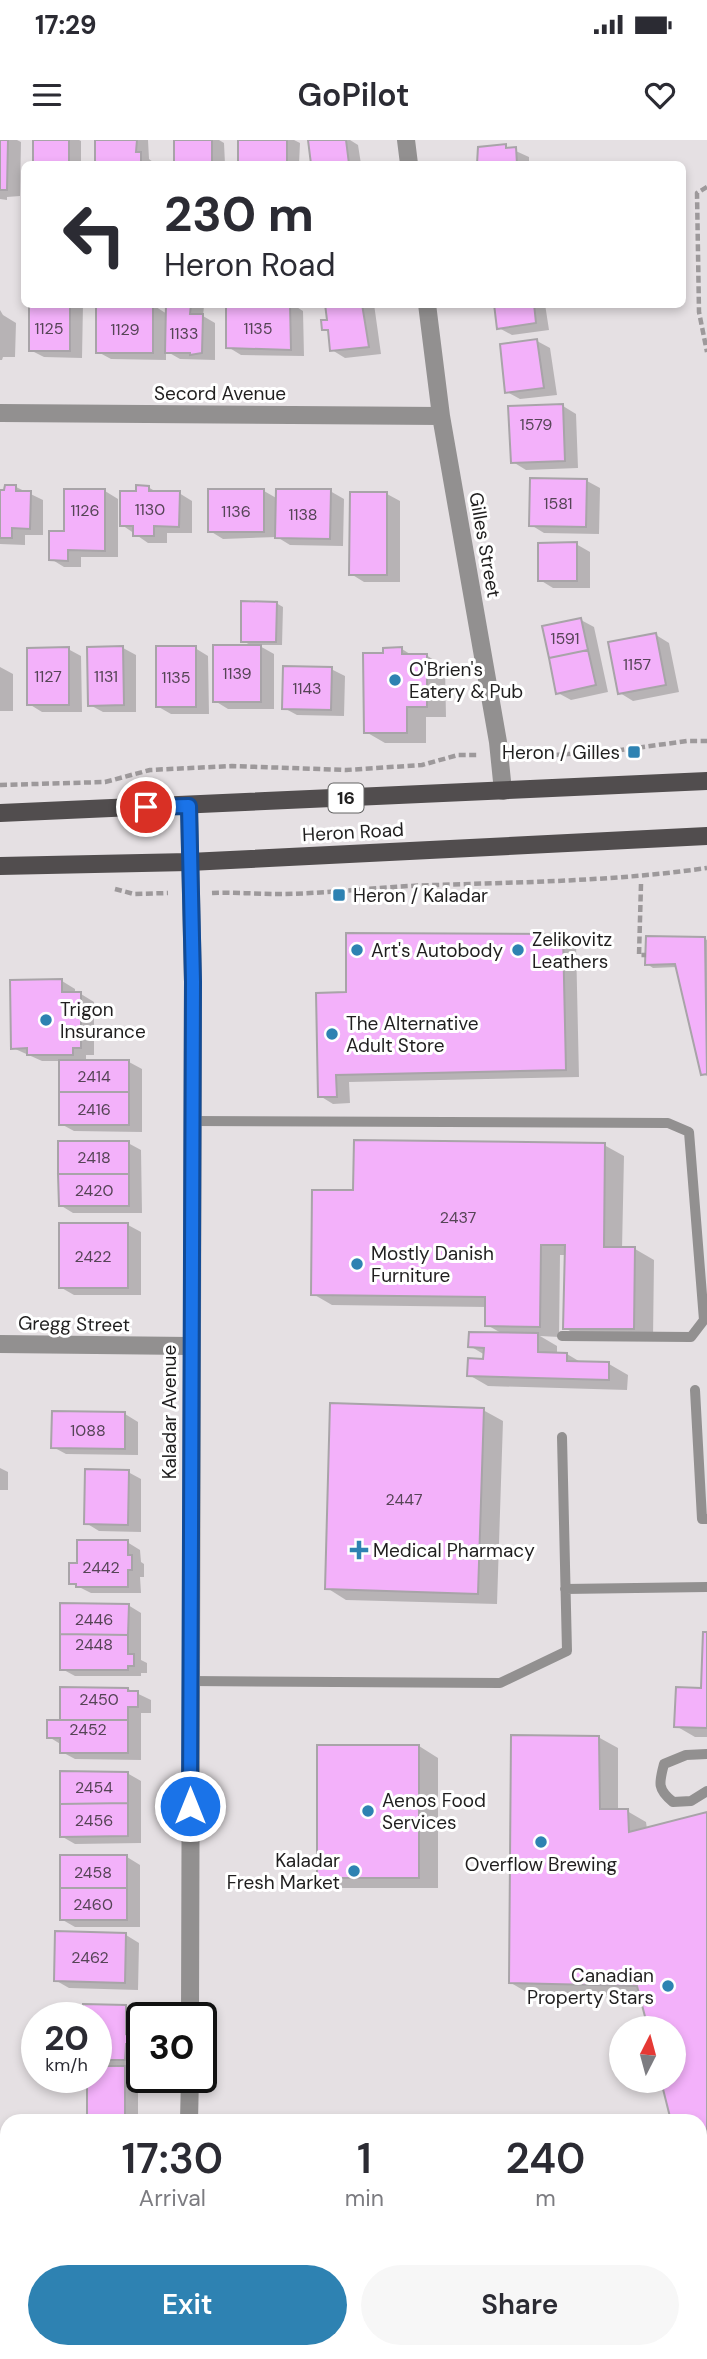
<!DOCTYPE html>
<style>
:root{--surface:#fff;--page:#f7f7f7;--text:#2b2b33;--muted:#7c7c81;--accent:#2e82b2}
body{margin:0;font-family:"DM Sans",sans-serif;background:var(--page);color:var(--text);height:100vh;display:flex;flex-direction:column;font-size:26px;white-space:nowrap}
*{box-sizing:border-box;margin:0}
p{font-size:23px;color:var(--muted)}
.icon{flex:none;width:38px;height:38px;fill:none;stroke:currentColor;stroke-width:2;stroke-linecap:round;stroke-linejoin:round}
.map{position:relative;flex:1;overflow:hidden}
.drawer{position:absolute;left:0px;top:1974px;width:707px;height:245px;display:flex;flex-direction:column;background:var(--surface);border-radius:21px 21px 0 0;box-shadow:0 4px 10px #0003}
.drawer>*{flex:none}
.hud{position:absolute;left:21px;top:21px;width:665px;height:147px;border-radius:10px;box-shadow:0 4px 10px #0003;background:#fff;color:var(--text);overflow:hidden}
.needle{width:46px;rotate:6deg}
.tools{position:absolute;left:609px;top:1876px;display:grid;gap:14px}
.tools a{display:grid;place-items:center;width:77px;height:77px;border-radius:50%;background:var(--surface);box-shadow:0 4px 10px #0003;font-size:35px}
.speed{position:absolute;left:21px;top:1862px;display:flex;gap:14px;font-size:35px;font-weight:700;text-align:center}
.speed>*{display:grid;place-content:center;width:91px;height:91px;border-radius:50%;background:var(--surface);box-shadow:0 4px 10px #0003;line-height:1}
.speed small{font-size:18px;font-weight:400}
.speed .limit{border:4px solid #111;border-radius:10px;background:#fff;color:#111}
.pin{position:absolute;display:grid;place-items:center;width:60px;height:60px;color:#fff;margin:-30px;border:4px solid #fff;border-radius:50%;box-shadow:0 2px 7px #0007}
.me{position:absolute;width:77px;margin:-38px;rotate:0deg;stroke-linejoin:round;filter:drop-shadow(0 0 5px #0008)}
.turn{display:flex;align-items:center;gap:24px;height:147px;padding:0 28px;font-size:32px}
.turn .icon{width:91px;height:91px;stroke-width:2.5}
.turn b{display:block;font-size:49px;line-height:60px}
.eta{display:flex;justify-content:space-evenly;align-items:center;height:119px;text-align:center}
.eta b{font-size:42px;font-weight:600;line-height:49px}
.cta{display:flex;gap:14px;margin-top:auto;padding:14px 28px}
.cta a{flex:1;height:80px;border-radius:42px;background:var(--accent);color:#fff;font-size:28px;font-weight:600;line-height:80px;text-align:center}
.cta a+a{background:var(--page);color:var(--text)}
.status{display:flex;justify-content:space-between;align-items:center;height:49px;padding:0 35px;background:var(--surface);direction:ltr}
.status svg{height:19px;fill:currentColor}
header{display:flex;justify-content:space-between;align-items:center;height:91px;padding:0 28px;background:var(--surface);font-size:32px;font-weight:600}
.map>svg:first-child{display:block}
.shadow{fill:#0003}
.building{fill:#f3b1fa;stroke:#a8a4a8;stroke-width:2}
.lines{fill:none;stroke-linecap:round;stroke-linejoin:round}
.path{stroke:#9d999b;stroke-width:4.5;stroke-dasharray:7 3.5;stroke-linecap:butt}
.service{stroke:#929090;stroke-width:10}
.minor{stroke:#929090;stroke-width:18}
.primary{stroke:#514d4e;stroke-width:18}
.route-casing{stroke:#114b97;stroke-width:18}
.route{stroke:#1a73e8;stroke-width:12}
.poi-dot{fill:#2e82b2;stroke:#fff;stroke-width:2.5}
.labels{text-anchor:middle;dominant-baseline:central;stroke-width:6;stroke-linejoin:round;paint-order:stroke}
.number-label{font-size:16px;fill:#554456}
.shield{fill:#fff;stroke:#636262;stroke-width:2}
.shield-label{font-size:18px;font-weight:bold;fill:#201f1f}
.street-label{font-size:19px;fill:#201f1f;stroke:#fff}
.poi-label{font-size:19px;fill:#201f1f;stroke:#fff;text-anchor:start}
</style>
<div class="status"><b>17:29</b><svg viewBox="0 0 49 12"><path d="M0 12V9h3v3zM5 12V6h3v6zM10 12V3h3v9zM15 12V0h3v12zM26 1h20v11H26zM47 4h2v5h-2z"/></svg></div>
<header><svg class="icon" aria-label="menu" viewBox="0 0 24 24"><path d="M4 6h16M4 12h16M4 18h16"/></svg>GoPilot<svg class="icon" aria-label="heart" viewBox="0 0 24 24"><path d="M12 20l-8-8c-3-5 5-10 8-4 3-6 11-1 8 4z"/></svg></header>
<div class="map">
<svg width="707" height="2219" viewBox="0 0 707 2219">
<rect width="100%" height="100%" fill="#e5e0e3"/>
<path class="shadow" d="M0 0H17L21 2 20 56 7 57V60L0 59Z
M34 0H79L81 1V24H34Z
M97 0H148L149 19 153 22V24H97Z
M176 0H219L224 3 225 24H176Z
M240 0H294L300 3 299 24H240Z
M321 0H350L358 5 361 24H312L310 1Z
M505 6 529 17V24H479L478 13Z
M31 164H83L82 218 44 217 30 210Z
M168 164 204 166 203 176 215 183V220L180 219 166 211V220L111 219 98 212 153 165 167 174Z
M225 164H292L303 171 304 216 241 215 228 207 227 168Z
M327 164H374L381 214 345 218 332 210 330 193 324 189 328 181Z
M496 164H545L549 190 512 195 499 188Z
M0 170 3 175 16 183 15 217H3L2 220H0Z
M537 201 550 208 557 255 520 259 507 252Z
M563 266 576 274 578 328 526 330 513 322Z
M587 341 600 348 599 394 544 393 531 385Z
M16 347 43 360V395H25V405L0 404V352Z
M148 347 158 353H179L192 361V393H167V403H148L122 385 138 353Z
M105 351 118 359V417H81V427H64L51 419 66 393Z
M264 351 278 359 330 351 344 359 343 406 290 405 277 397 223 399 210 391Z
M387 354 400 361V442H364L351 434Z
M576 404 590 412V448H553L540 440Z
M276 463 283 467 282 505H258L274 514V569H228L215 561 252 506 243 501Z
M581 480 594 487 608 552 571 560 558 553Z
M656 495 669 503 679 552 633 561 620 553Z
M123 508 136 515V572H103L90 565Z
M195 508 208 516 209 574H171L157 566Z
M68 509 81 516 82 572H42L29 564Z
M402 509 413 516 426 515 445 527 446 577H426V603H385L366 592 385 515Z
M0 527 13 534V571H0Z
M331 529 345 536 344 576 297 575 284 568Z
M563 796 576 803 579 937 349 942 350 963 333 964 320 956 348 854Z
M705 799 707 800V936L703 934 677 827 653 828 647 824Z
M62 841 75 849V854H81L94 862V915H86V921L129 922 142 929V992L74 991 61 984V921H42L13 908Z
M128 1003 141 1010 142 1073H73L60 1065Z
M604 1005 624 1016 622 1109H635L654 1120 653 1199H584L565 1188 566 1115H560L559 1197 540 1196 557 1206V1214H567L582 1223 609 1224 628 1235 627 1250 488 1246 469 1235 485 1220V1215L470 1206 503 1194 487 1185V1167L332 1165 313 1154 355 1052Z
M128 1085 141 1092V1155H74L60 1147Z
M483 1270 503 1281 497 1464 346 1460 327 1448Z
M54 1273 125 1274 138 1282V1315L66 1314 53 1307Z
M0 1328 8 1332V1350H0Z
M128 1332 141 1339V1392L99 1391 86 1383Z
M127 1402 140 1410 141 1422 144 1424V1437H140L141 1453H91L71 1443 79 1425Z
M128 1465 141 1473V1520L147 1523V1533H141V1536H75L62 1529Z
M707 1494V1597H695L676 1586 703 1550Z
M128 1549 151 1560V1573H141V1620L75 1619 62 1612V1605L49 1597 61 1581Z
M598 1597 618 1608V1671H627L646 1682 647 1689 707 1674V2034L702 2035 700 2034V1981H672L662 1941H674V1888H649L641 1855 530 1854 511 1843Z
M419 1606 438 1618V1748H338L318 1737Z
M127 1633 141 1641V1703L75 1704 61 1696Z
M127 1717 140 1725V1787H75L61 1779Z
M126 1795 139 1803 138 1850 69 1848 55 1840Z
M125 1866 139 1874 138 1898 142 1900V1911H138V1927L123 1926 138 1935V1981H93L89 1978 96 1937V1878Z
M24 2212H136L137 2219H36Z
M310 2212H669V2219H322Z"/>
<path class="building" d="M0 0H8L7 50H0Z
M33 0H69V24H33Z
M95 0H137L136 12H141V24H95Z
M174 0H212V24H174Z
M238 0H287V24H238Z
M308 0H346L349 24H311Z
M506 4V8L516 7 517 24H477L478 7Z
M29 164H70V211H29Z
M96 164H153V213H96Z
M166 164H191L190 174H203L202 213 190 215V213H165Z
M223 164H290L291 210 226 208V167H223Z
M325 164H362L369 207 330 211 328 190H322L321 180H327Z
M494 164H534L536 183 497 189Z
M537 199 544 248 505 253 500 204Z
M563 264 565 321 511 323 508 266Z
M530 338 587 339 586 387 529 386Z
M5 345H16V351H31L30 389 12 388V398H0V350H4Z
M136 345 149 346V351H180L179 387 154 386V396H133V386H120V351H136Z
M64 349H105V411L68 410V421L49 420V391H64Z
M208 349H264V392H208Z
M276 349H331L330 399 275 398Z
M350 352H387V435H349Z
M577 402V441H538V403Z
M241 461 277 462 276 502H241Z
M581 478 588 510 549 518 542 486Z
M656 493 666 545 618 554 608 502Z
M213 505H261V562H213Z
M123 506 124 565 88 566 87 507Z
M156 506H196V567H156Z
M69 507V565H27V508Z
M402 507V514H427V567H407V593H364L363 513H383V508Z
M588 510 596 545 556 554 549 518Z
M283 526 332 527 331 570 282 569Z
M346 793 563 794 566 930 336 935 337 957H318L316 853 346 852Z
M646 796 705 797 707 934 701 935 675 824 645 825Z
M62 839V852H81V908H73V915H27V908L11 909 10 840Z
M59 920H129V952H59Z
M59 952H129V985H59Z
M354 1000 605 1003 604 1107H635L634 1189H563L565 1105H541L540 1187 485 1186V1157L311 1155 312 1050H353Z
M58 1001H129V1034H58Z
M58 1034H129V1066H59Z
M59 1083H128V1148H59Z
M469 1192 538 1193V1212L567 1213V1221L609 1222V1240L467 1236 468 1218 483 1219 484 1208 468 1207Z
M330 1263 484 1268 478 1454 325 1449Z
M52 1271 125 1272V1309L51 1308Z
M85 1329 129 1330 128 1385 84 1384Z
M77 1400H128V1415H132V1430H128V1447H76V1444H69V1423H77Z
M60 1463 129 1464 128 1495 60 1494Z
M703 1492H707V1588L674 1587 676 1547 701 1548Z
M60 1494 128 1495V1514H134V1526H128V1530H60Z
M60 1547 128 1548V1551H138V1567H128V1580H60Z
M47 1580H128V1613H60V1598H47Z
M511 1595 599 1596 600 1669H628L629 1692 707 1672V2019L700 2020V1981H671L661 1941H674V1888H648L637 1846 509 1843Z
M317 1605H419V1738H317Z
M60 1631 128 1632V1663L60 1664Z
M128 1663V1696L60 1697V1664Z
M60 1715H127V1748H60Z
M60 1748H127V1780H60Z
M55 1791 126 1793 125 1843 54 1841Z
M83 1864 126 1865V1894L134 1893V1904H126L125 1920H96V1878H74V1869L83 1868Z
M96 1926H125V1979H87V1937H96Z
M22 2212H124V2219H60L59 2213Z"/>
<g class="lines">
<path class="path" d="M707 47 697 53 699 172 707 212
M523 617 614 611 687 601H707
M0 645 105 642 150 630 232 626 346 630 422 625 458 615H479
M641 744 639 815H646
M115 749 134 754 168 753
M212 753C233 752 255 754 276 754 329 754 382 746 436 745 526 742 617 741 707 728"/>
<path class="service" d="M192 981 668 983 689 992 704 1180 691 1197 562 1196
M695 1250 702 1379H707
M565 1449 707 1447
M191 1541 500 1543 567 1511 562 1297
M707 1614 686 1615 664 1624C659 1643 657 1649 673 1662L691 1661 707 1651"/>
<path class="minor" d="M406 0 409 24
M427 164 441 276 498 602 503 651
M0 273 441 276
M189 666 193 842 190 1878
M0 1204 190 1206
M189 1981 190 1937
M189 2219V2212"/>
<path class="primary" d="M0 673 707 641
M0 726 189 722 707 696"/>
</g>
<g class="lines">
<g class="route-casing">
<path id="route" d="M146 667 189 666 193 842 190 1666"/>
</g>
<use href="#route" class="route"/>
</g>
<g class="poi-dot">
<circle cx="395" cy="540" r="7"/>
<rect x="627" y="605" width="14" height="14" rx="3.5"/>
<rect x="332" y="748" width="14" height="14" rx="3.5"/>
<circle cx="357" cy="810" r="7"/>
<circle cx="518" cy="810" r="7"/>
<circle cx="46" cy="880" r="7"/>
<circle cx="332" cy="894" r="7"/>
<circle cx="357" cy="1124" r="7"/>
<path d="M355.5 1399.5h7v7h7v7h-7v7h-7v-7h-7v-7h7z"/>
<circle cx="368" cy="1671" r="7"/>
<circle cx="541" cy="1702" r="7"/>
<circle cx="354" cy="1731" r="7"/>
<circle cx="668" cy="1846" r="7"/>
</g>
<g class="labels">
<g class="number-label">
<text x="49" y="188">1125</text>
<text x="258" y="188">1135</text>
<text x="125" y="189">1129</text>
<text x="184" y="193">1133</text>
<text x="536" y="284">1579</text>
<text x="558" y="363">1581</text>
<text x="150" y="369">1130</text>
<text x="85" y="370">1126</text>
<text x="236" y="371">1136</text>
<text x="303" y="374">1138</text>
<text x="565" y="498">1591</text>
<text x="637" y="524">1157</text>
<text x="237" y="533">1139</text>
<text x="48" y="536">1127</text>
<text x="106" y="536">1131</text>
<text x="176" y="537">1135</text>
<text x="307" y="548">1143</text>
<text x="94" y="936">2414</text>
<text x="94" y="969">2416</text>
<text x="94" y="1017">2418</text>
<text x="94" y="1050">2420</text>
<text x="458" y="1077">2437</text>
<text x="93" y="1116">2422</text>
<text x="88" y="1290">1088</text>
<text x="404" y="1359">2447</text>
<text x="101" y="1427">2442</text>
<text x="94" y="1479">2446</text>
<text x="94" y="1504">2448</text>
<text x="99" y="1559">2450</text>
<text x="88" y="1589">2452</text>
<text x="94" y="1647">2454</text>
<text x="94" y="1680">2456</text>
<text x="93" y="1732">2458</text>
<text x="93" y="1764">2460</text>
<text x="90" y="1817">2462</text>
</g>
<rect class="shield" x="328.5" y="643.5" width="35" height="29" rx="5"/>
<g class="shield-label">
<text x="346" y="658">16</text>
</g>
<g class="street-label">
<text x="220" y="253">Secord Avenue</text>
<text transform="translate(485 405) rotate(80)">Gilles Street</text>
<text transform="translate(353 692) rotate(-3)">Heron Road</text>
<text transform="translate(74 1184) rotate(1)">Gregg Street</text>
<text transform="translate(169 1272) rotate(-90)">Kaladar Avenue</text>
</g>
<g class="poi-label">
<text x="409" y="529">O'Brien's<tspan x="409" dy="22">Eatery &amp; Pub</tspan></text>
<text x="620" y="612" text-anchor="end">Heron / Gilles</text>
<text x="353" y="755">Heron / Kaladar</text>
<text x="532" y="799">Zelikovitz<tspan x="532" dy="22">Leathers</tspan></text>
<text x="371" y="810">Art's Autobody</text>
<text x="60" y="869">Trigon<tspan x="60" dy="22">Insurance</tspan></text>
<text x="346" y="883">The Alternative<tspan x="346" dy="22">Adult Store</tspan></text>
<text x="371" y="1113">Mostly Danish<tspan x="371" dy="22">Furniture</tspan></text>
<text x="373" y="1410">Medical Pharmacy</text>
<text x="382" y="1660">Aenos Food<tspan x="382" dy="22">Services</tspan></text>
<text x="340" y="1720" text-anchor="end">Kaladar<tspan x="340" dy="22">Fresh Market</tspan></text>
<text x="541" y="1724" text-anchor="middle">Overflow Brewing</text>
<text x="654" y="1835" text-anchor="end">Canadian<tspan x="654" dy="22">Property Stars</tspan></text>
</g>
</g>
</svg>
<div class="tools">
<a><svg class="needle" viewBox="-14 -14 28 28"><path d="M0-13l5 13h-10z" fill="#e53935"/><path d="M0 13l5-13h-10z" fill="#7c7c81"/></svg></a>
</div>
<div class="speed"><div>20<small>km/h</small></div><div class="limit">30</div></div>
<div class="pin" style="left:146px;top:667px;background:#d93025"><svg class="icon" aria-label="arrive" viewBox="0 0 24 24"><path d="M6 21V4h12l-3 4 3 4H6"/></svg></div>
<svg class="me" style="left:190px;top:1666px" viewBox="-20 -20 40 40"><circle r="17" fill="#1a73e8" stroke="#fff" stroke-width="3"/><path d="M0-11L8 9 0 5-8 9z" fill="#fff"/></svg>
<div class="hud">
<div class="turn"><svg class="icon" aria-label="left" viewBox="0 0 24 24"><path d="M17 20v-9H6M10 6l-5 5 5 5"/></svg><div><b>230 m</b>Heron Road</div></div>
</div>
<section class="drawer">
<div class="eta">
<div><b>17:30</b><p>Arrival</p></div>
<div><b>1</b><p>min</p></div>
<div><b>240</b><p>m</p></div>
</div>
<div class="cta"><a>Exit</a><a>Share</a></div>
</section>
</div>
